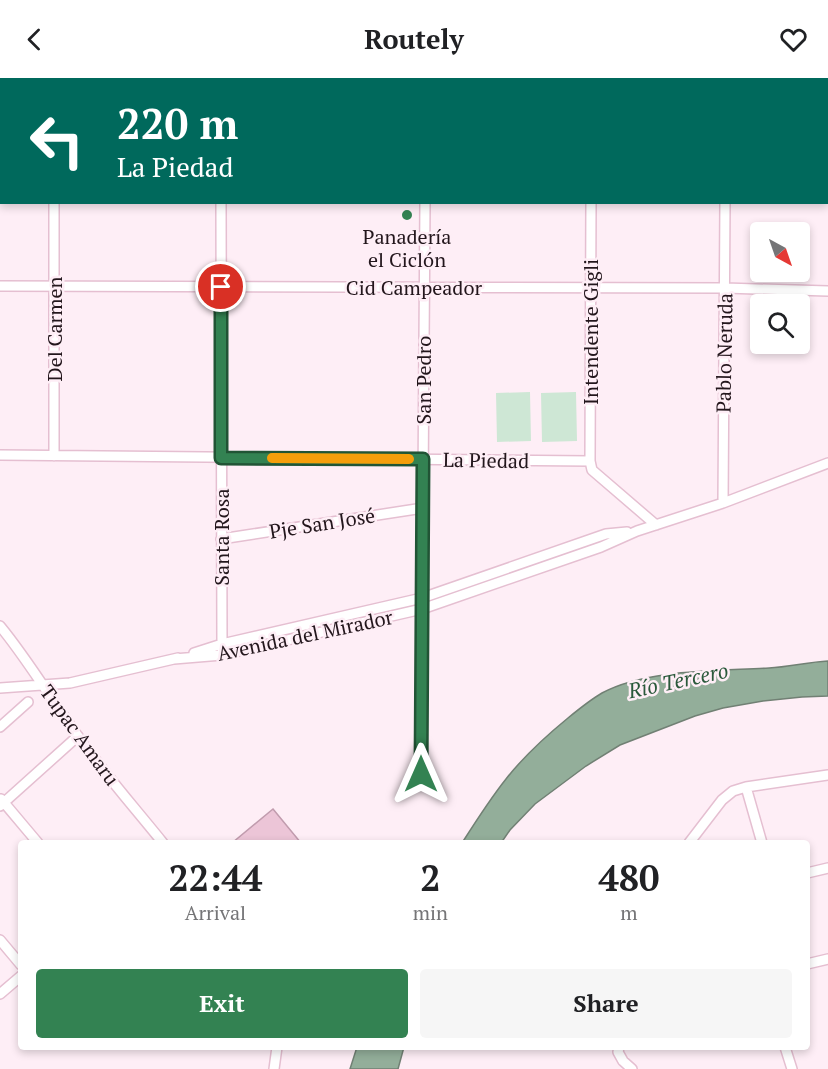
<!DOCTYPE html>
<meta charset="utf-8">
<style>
:root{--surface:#fff;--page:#f6f6f6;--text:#202124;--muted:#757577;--accent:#338252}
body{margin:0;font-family:"PT Serif",serif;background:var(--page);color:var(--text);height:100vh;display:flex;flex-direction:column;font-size:22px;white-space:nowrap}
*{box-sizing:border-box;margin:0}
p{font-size:20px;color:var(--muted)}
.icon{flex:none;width:33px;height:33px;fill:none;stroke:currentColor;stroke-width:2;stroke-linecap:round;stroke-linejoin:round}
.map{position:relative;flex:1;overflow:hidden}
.details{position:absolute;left:18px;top:762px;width:792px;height:210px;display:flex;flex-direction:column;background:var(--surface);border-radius:6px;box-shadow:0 3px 9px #0003}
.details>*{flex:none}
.hud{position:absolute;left:0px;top:0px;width:828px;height:126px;box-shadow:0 3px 9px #0003;background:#00695c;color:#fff;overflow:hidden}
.needle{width:39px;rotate:140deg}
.controls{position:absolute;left:750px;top:144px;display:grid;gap:12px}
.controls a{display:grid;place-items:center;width:60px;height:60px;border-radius:6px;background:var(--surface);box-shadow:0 3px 9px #0003;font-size:30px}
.pin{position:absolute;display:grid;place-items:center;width:51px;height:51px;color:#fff;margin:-26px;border:3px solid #fff;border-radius:50%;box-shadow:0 2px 6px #0007}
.me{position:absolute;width:66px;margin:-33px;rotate:0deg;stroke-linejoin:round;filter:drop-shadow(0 0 4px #0008)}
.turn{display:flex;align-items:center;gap:21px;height:126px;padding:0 18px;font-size:27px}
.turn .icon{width:78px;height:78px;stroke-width:2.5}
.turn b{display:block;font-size:42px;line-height:51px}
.eta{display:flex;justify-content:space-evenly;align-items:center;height:102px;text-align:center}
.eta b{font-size:36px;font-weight:700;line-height:42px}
.button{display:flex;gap:12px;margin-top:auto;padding:12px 18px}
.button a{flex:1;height:69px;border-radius:6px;background:var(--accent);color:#fff;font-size:24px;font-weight:700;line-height:69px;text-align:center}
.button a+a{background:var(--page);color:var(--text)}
header{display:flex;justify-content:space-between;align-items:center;height:78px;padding:0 18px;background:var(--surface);font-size:27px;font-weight:700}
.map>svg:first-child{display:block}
.green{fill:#cee7d5}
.water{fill:#93ae9a;stroke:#718074;stroke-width:1.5}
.building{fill:#ecc5d7;stroke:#c19cae;stroke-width:1.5}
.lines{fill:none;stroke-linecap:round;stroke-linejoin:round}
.minor-casing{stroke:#e5bfd1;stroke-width:12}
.minor{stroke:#fff;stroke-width:9}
.route-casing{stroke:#215435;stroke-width:15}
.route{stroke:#338252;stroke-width:10}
.slow{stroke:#f59e0b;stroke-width:10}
.poi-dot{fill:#338252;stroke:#feeef6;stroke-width:2}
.labels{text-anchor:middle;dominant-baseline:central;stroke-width:5;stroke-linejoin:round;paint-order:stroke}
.poi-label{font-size:20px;fill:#23161c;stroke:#feeef6}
.street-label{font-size:20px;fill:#23161c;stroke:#feeef6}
.water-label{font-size:21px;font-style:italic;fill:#2a593b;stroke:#feeef6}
</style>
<header><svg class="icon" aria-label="back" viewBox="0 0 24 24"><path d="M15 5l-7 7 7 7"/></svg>Routely<svg class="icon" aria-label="heart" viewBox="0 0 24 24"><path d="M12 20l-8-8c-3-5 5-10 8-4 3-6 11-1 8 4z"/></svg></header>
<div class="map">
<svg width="828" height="991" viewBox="0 0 828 991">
<rect width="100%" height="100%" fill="#feeef6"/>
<path class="green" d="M530 314 531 363 497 364 496 315Z
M576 314 577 363 542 364 541 315Z"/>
<path class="water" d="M828 583V618L802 619 763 623 723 630 695 638 620 667 586 688 535 726 510 752 501 765H462C476 743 490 721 506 701 524 678 546 658 568 640 579 631 590 622 602 615 646 591 719 593 769 590 789 589 808 584 828 583Z
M357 969H404L398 991H350Z"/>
<path class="building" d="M273 731 301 765H232Z"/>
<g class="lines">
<g class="minor-casing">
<path id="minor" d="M55 2V0
M221 2V0
M425 2V0
M591 2V0
M727 2V0
M0 43H2
M826 44H828
M221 124 222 571
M0 208 725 210 828 213
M0 377 590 383 592 392 656 447
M54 378V124
M590 383 591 124
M723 425 725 124
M221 461 423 430
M0 548C28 582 51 621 77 657 103 694 134 729 163 765
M194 575 222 566 422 520 606 456 627 454
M174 581 222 577 422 531 601 469 637 453 723 425 828 385
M0 610 70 605 178 580
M0 649 28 624
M421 696 425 124
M746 709 762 765
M1 721 38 765
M0 728 78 658
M689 765 722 722 733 713 746 709 828 697
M807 795 828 790
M0 862 21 887
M807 886 828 881
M0 916 21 898
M619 969 618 974 623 983 632 991
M785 969 792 991
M274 991 277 969"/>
</g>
<use href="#minor" class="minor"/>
</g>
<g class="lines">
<g class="route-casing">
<path id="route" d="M221 209V380L423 381 421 696"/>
</g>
<use href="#route" class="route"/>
<path class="slow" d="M272 380 409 381"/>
</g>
<circle class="poi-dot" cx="407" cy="137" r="6"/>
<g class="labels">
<g class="poi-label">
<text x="407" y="158">Panadería<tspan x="407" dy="23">el Ciclón</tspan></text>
</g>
<g class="street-label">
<text x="414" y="209">Cid Campeador</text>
<text transform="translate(54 251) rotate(-90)">Del Carmen</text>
<text transform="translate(590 254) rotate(-90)">Intendente Gigli</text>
<text transform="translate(724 275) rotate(-89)">Pablo Neruda</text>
<text transform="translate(423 302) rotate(-90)">San Pedro</text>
<text transform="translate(486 382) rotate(1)">La Piedad</text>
<text transform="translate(322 445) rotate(-9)">Pje San José</text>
<text transform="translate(221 459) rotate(-90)">Santa Rosa</text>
<text transform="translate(305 557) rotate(-12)">Avenida del Mirador</text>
<text transform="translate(80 657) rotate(54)">Tupac Amaru</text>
</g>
<g class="water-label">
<text transform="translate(678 602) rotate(-12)">Río Tercero</text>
</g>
</g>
</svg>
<div class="controls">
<a><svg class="needle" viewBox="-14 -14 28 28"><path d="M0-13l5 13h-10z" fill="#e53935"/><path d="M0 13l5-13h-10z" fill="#757577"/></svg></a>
<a><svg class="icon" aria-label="search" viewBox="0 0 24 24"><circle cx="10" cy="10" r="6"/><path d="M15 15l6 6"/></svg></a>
</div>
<div class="pin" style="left:221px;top:209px;background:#d93025"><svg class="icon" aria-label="arrive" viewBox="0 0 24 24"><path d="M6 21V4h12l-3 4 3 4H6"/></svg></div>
<svg class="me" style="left:421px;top:696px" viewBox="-20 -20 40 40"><path d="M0-17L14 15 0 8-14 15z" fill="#338252" stroke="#fff" stroke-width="4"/></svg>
<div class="hud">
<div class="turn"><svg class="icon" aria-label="left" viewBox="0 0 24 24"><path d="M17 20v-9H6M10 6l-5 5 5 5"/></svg><div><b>220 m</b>La Piedad</div></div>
</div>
<section class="details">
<div class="eta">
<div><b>22:44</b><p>Arrival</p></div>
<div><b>2</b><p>min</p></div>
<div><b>480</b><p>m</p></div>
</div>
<div class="button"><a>Exit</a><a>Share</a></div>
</section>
</div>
